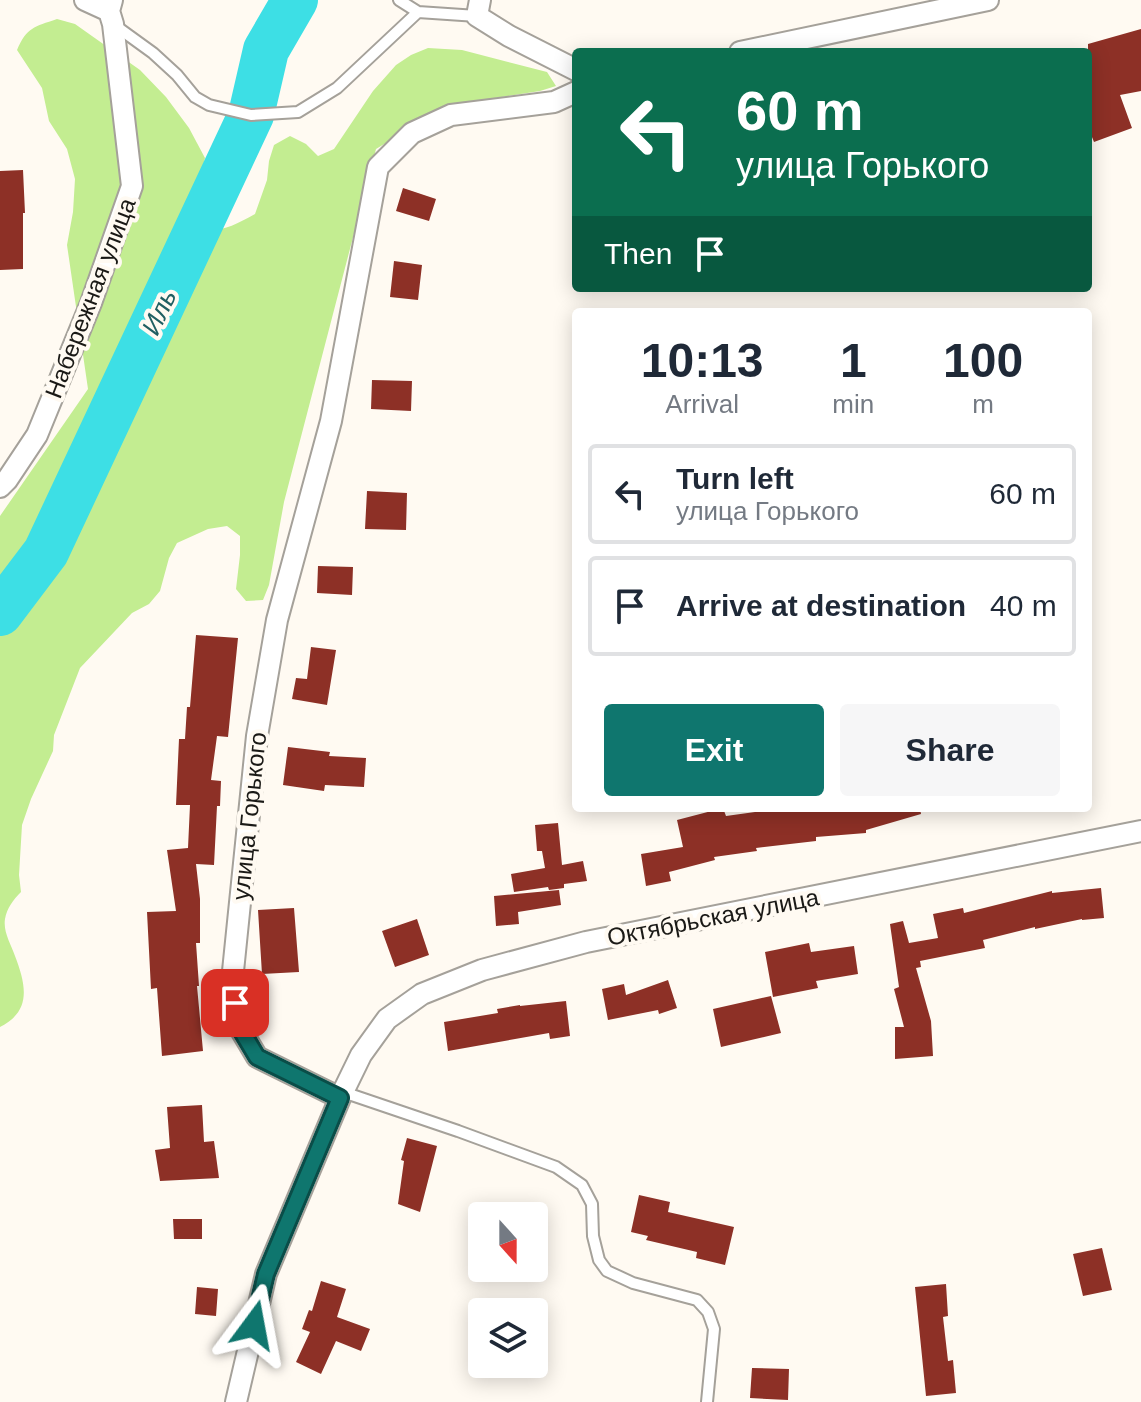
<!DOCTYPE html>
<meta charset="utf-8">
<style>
:root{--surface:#fff;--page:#f6f6f7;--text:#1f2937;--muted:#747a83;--line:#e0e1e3;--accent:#0f766e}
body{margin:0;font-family:Helvetica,sans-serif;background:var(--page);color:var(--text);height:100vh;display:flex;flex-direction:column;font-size:30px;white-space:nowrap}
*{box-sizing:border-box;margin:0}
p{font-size:26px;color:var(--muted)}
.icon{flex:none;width:44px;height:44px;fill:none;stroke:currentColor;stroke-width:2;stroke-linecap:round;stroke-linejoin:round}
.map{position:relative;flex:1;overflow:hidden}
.side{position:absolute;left:572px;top:308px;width:520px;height:504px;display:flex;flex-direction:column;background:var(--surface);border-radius:8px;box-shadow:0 4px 20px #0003}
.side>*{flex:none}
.top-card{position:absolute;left:572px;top:48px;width:520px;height:244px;border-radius:8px;box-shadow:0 4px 20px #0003;background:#0b6e4f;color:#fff;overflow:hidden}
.needle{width:52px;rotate:159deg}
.tools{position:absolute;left:468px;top:1202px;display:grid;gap:16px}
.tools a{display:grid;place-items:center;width:80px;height:80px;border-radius:8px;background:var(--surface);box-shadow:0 4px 20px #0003;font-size:40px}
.pin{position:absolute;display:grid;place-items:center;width:68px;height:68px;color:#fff;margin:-34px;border-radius:16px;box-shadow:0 4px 12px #0006}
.me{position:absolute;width:88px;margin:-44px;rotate:13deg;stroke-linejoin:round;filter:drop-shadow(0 0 6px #0008)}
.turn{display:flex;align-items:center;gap:28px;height:168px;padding:0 32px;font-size:36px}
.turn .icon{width:104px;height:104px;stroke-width:2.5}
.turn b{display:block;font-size:56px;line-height:68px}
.then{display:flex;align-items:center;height:76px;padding:0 32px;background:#0003;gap:16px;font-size:30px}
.eta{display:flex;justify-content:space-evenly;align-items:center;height:136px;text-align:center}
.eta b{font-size:48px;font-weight:800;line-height:56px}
.button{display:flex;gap:16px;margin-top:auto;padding:16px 32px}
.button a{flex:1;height:92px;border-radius:8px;background:var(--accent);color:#fff;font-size:32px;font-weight:800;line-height:92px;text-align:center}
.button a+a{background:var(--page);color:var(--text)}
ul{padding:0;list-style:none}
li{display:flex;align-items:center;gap:24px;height:100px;margin:0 16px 12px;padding:0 16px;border:4px solid var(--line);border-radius:8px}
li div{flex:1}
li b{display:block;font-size:30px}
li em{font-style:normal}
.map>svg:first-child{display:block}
.green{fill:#c3ed91}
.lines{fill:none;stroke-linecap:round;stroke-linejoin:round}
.river{stroke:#3ddfe5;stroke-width:46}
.building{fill:#8d3026}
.service-casing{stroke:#a5a19a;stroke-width:14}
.minor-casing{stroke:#a5a19a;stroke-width:24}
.service{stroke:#fff;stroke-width:10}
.minor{stroke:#fff;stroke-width:20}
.route-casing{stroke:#0a4d48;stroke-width:20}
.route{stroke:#0f766e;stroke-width:14}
.labels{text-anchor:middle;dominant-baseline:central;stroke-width:8;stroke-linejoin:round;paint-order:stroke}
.street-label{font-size:24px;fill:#1a1916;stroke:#fffaf2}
.water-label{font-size:26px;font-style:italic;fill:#205f62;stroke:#fffaf2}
</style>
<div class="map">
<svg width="1141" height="1402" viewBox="0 0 1141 1402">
<rect width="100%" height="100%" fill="#fffaf2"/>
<path class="green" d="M57 19 75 24 140 70 166 97 189 128 205 158 196 194 187 209 190 227C217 235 231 227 255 214L267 180 269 161 274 145 290 136 306 144 318 156 334 149 373 91 396 65 411 55 428 48 462 50 547 72 556 86 540 91 443 106 427 114 414 126 376 149 284 502 269 585 263 600 246 601 236 589 240 555V536L227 526 208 529 177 543 169 558 160 591 149 604 132 613 80 668 54 735 53 751 31 799 22 825 19 875 21 892C13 900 7 908 5 919 3 932 11 944 15 956 26 985 32 1011 0 1027V516L88 389 67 245 73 212 75 179 67 149 49 121 42 88 17 50C27 27 34 27 57 19Z"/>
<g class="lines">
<path class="river" d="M0 613 46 552 251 115 266 50 295 0"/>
</g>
<path class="building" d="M1141 29V91L1120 95 1132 128 1094 142 1088 127V44Z
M23 170 25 213H23V269L0 270V171Z
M403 188 436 199 429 221 396 211Z
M394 261 422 265 418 300 390 297Z
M372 380 412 381 411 411 371 409Z
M367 491 407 493 406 530 365 529Z
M318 566 353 567 352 595 317 593Z
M196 635 238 638 228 737 217 736 211 780 221 781 220 806H217L214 865 196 864 200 899V943H196L199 986H197L203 1051 162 1056 157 988 151 989 147 912 176 911 167 850 188 848 190 805H176L179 739H185L187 707H190Z
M311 647 336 650 327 705 292 699 296 678 307 679Z
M288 747 330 752 329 756 366 758 364 787 325 785 324 791 283 785Z
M723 808 726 816 785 808H920L921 814 866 830V833L816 837V841L756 848 757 851 714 857 715 860 669 872 671 881 646 886 641 854 683 847 677 820Z
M558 823 562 865 583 861 587 881 564 884V888L549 890 548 887 514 892 511 874 545 868 542 851H537L535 825Z
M1101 888 1104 918 1082 920V919L1035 929V927L983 940 985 948 920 961 921 967 916 968 931 1021 933 1056 895 1059V1027H904L894 989 899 987 890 924 903 921 909 943 938 938 933 914 963 908 964 913 1052 891V893Z
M559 890 561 905 518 912 519 924 496 926 494 896Z
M294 908 299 972 262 974 258 910Z
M417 919 429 955 395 967 382 931Z
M809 943 811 952 854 946 858 974 816 981 818 988 773 997 765 952Z
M668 980 677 1008 659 1014 658 1010 608 1020 602 989 624 984 626 995Z
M771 996 781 1033 721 1047 713 1009Z
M566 1001 570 1036 550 1039 549 1033 448 1051 444 1022 498 1013 497 1009 520 1005V1006Z
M202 1105 204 1142 214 1141 219 1178 160 1181 155 1150 170 1148 167 1107Z
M407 1138 437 1146 420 1212 398 1204 404 1161 401 1160Z
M639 1195 670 1202 668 1212 734 1227 725 1265 696 1258 697 1252 646 1240 648 1236 631 1232Z
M173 1219H202V1239H174Z
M1102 1248 1112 1290 1083 1296 1073 1254Z
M321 1281 346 1289 337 1317 370 1329 361 1351 336 1341 321 1374 296 1362 310 1332 302 1329 309 1310 312 1311Z
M946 1284 948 1316 943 1317 948 1361 953 1360 956 1393 926 1396 915 1287Z
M197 1287 218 1289 216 1316 195 1314Z
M752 1368 789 1369 788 1400 750 1398Z"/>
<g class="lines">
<g class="service-casing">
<path id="service" d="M399 0 418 12 477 16
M113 24 153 53 177 75 195 97 209 105 251 115 298 112 337 88 418 12
M343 1092 458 1131 556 1167 582 1185 592 1204 593 1236 599 1260 607 1271 633 1283 697 1300 708 1312 714 1329 707 1402"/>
</g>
<g class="minor-casing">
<path id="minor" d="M85 0 109 11
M480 0 477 16 509 36 576 70
M740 52 988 0
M0 487 7 480 37 435 91 303 132 186 113 24 109 11 112 0
M340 1098 257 1057 238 1025 232 981 257 736 277 620 331 421 378 167 412 133 451 115 554 102 576 92
M236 1402 266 1274 340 1098 361 1055 387 1019 422 994 482 970 586 942 1141 831"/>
</g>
<use href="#service" class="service"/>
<use href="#minor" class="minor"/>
</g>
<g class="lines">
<g class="route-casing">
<path id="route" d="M235 1003 238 1025 257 1057 340 1098 266 1274 254 1325"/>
</g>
<use href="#route" class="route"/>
</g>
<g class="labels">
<g class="street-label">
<text transform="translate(90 298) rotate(-69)">Набережная улица</text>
<text transform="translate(249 816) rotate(-84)">улица Горького</text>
<text transform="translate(713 917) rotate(-11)">Октябрьская улица</text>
</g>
<g class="water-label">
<text transform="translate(159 312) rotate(-65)">Иль</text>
</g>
</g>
</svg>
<div class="tools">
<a><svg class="needle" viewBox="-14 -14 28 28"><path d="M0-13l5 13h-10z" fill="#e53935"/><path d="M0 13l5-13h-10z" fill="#747a83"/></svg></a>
<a><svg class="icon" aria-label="layers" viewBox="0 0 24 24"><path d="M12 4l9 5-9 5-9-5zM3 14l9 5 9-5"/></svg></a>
</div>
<div class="pin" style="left:235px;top:1003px;background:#d93025"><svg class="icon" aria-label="arrive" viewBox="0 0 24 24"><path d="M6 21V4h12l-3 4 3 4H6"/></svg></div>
<svg class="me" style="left:254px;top:1325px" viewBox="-20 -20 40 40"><path d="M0-17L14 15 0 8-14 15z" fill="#0f766e" stroke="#fff" stroke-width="4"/></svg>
<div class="top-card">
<div class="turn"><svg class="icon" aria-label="left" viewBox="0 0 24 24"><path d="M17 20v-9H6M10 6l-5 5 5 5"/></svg><div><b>60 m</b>улица Горького</div></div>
<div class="then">Then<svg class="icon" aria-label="arrive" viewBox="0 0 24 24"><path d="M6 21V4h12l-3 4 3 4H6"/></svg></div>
</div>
<section class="side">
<div class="eta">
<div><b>10:13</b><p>Arrival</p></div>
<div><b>1</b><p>min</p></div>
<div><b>100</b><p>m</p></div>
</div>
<ul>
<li><svg class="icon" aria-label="left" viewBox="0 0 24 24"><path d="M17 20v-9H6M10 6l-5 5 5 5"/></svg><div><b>Turn left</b><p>улица Горького</p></div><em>60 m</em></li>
<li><svg class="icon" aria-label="arrive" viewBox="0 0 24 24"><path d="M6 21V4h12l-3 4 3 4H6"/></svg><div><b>Arrive at destination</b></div><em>40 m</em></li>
</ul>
<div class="button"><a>Exit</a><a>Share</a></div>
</section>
</div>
